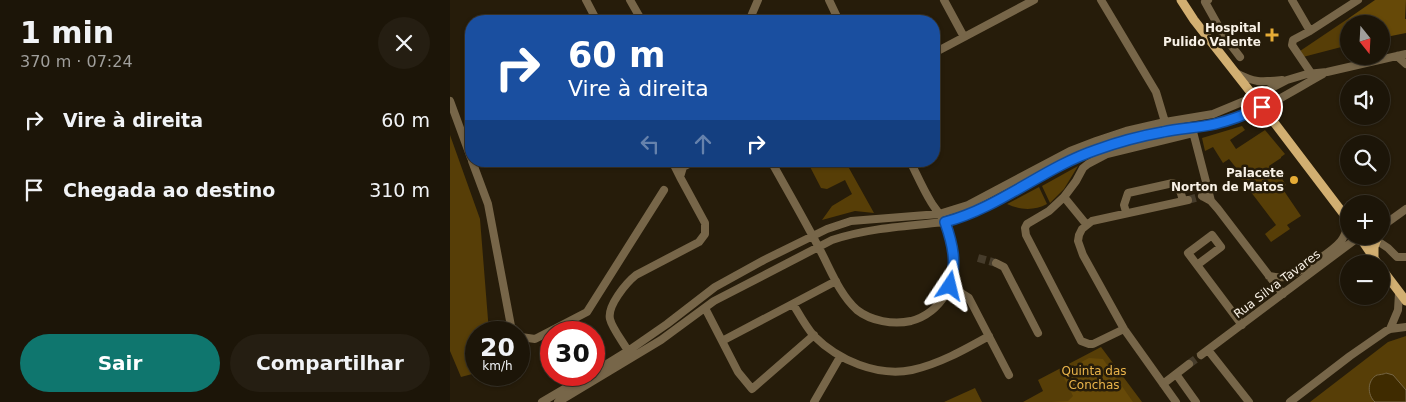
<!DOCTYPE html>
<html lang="pt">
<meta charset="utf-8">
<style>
:root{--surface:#1c1508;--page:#251e12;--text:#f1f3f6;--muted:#a09f9c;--line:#3a3429;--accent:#0f766e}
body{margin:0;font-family:"DejaVu Sans",sans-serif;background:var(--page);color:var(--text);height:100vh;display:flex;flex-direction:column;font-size:19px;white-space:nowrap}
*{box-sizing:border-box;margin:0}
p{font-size:16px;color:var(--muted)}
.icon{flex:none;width:28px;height:28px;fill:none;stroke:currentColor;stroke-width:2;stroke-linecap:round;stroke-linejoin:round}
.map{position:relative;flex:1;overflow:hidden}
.drawer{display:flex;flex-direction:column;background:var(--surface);width:450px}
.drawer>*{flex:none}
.top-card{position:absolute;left:15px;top:15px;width:475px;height:152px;border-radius:20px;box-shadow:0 1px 4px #0004,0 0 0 1px var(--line);background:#1a4fa0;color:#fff;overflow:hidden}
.needle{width:32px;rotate:162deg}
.tools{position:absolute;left:890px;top:15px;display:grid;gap:10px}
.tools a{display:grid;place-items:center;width:50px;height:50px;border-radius:50%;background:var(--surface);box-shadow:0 1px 4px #0004,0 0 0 1px var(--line);font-size:25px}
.speed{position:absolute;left:15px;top:321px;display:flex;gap:10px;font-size:25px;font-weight:700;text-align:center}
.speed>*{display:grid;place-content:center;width:65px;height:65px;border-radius:50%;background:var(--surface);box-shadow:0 1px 4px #0004,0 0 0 1px var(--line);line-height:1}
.speed small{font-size:12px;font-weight:400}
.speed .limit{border:8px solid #d22;background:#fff;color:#111}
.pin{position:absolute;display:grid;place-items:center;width:42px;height:42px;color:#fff;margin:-21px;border:2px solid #fff;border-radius:50%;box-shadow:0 1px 5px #0007}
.me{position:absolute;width:55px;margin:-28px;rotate:10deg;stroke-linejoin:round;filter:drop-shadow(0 0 4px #0008)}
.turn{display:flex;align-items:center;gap:18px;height:105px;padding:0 20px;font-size:22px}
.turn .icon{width:65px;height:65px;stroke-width:2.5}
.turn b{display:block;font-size:35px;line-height:42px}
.lanes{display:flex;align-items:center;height:48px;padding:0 20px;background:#0003;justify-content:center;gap:25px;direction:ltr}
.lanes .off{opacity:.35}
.round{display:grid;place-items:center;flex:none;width:52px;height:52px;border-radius:26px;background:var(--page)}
.head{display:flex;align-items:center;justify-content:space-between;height:85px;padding:0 20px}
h1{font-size:30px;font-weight:700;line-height:38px}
.primary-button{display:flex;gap:10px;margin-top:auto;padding:10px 20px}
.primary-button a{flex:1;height:58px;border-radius:30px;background:var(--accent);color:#fff;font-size:20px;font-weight:700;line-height:58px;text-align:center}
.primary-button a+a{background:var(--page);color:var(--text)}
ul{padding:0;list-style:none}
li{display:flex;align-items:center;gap:15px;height:70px;padding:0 20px}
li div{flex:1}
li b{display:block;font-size:19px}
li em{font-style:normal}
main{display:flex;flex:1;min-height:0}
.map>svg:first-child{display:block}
.green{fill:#573e07}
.forest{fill:#664908}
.water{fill:#3f2b00;stroke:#766645}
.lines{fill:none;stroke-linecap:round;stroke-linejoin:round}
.minor-tunnel{stroke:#463c2b;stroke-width:8;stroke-dasharray:8 4;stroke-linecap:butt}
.minor{stroke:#776649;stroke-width:8}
.major{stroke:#d2af71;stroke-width:9}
.route-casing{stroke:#114b97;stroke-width:12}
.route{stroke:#1a73e8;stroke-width:9}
.poi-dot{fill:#e6ac36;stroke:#261c0a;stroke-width:2}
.labels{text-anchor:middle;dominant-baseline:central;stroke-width:5;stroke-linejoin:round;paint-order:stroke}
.poi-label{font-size:12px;font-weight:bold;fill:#f8f1e6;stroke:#261c0a;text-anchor:end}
.street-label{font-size:12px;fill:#f8f1e6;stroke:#261c0a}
.park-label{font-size:12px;fill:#eab44b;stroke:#261c0a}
</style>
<main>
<section class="drawer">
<div class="head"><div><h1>1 min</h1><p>370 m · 07:24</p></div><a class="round"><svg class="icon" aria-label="close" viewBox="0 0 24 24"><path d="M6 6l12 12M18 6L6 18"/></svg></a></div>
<ul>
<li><svg class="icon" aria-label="right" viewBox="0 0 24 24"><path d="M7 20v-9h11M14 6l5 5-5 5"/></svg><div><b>Vire à direita</b></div><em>60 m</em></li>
<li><svg class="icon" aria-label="arrive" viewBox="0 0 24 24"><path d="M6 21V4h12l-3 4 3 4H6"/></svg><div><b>Chegada ao destino</b></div><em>310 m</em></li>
</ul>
<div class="primary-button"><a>Sair</a><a>Compartilhar</a></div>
</section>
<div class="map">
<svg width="956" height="402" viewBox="0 0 956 402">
<rect width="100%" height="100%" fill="#261c0a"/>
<path class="green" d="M899 18 900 24H899V45L853 57 850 51Z
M792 126 795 130 780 140 786 149 815 130 835 154 831 157V158L819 166 826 176 829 174 836 185 832 188 851 216 837 225 840 229 821 242 815 234 826 225 785 171 787 169 779 159 773 163 763 147 755 151 752 138Z
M0 135 30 219 39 332H26V373L11 377 0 351Z
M357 161H395L424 213 405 211 372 220 382 206 402 194 395 180 377 189 371 188Z
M628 166 614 189 600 203 592 186Z
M589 187 597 204C584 211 570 210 557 204Z
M956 336V402H860L938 342Z
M651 347 692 402H573L593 391 588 380Z
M525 388 532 402H494Z"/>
<path class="forest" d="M925 0H956L955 19H956V33L931 38V24H900L899 18Z
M639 358 653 359 683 402H601L618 401 623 396 612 374 618 369Z"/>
<path class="water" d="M936 373 943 375 956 390V402H925C917 395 917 380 927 375 928 375 935 374 936 373Z"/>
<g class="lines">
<path class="minor-tunnel" d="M738 200 752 196
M528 258 546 263
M739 364 751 355"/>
<path class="minor" d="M136 0 147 21
M180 0 192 21
M379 0 389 21
M494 0 514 37
M651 0 706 92 715 122
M758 0 755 2 774 36 790 57
M842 0 860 31
M299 21 308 0
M484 53 584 0
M947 56 956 64
M786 73C805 83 811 82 832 80
M861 73 842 45 843 40 860 31 908 0
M0 101 21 158
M742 128 761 201
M22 161 38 204 61 326 67 332
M222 161 230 177
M321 161C337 190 354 219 369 248 380 268 389 294 407 310 421 321 443 325 461 321 476 317 488 307 496 294 508 272 505 246 496 224 492 216 485 209 481 202 473 189 467 175 460 161
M752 196 761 201 768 209 833 294
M614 197 636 224
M676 212 674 205 678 193 723 183C730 187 731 193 733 201
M931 227 956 209
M926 240 938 248 947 257H956
M546 263 554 267 588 333
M747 265 771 247 762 235 738 253 792 325
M819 276C824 277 830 278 835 277 847 275 883 251 891 241 895 236 897 229 899 223
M500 286 519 298 559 375
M343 304C349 314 356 327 364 336 388 360 427 377 462 370 489 364 514 350 539 336
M255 308 288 372 302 389 364 335
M674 329 643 344H639L631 341 576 235 575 228 577 224 599 211 614 197 626 181 633 168 638 164 657 154 743 133
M940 329 948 310 949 293
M69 334 71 337 85 339 137 312 214 190
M272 341 386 281
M758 350 799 402
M178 351C173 342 162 328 160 319 157 306 176 283 186 275L249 242 255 234V223L230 177 233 167 245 161
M751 355 910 236
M144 372 178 351 217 324 265 287 314 260 377 229 401 221 489 214 518 205 620 151 646 141 676 131 715 122 763 114 804 97 837 80 857 74 877 72 956 54
M726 374 746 402
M713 384 739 364
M92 402 138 375
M108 402 211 340 264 301 382 240C418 228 457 226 495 222 549 208 593 169 645 150 667 142 691 135 714 131 737 127 760 126 782 120 814 110 844 90 873 74
M364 402 390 357
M726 402 674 329 633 255 628 241 629 235 632 229 642 221 738 200
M840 402 900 356 936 331 940 329 956 327"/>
<path class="major" d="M731 0 744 20 820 117 899 221
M931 229 933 226
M909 236 928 264
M924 257V247L928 236
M931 268 956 301"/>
</g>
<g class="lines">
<g class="route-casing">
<path id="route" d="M500 286C507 263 503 245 495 222 549 208 593 168 646 150 668 142 690 136 713 132 730 128 748 128 765 124 782 120 797 114 812 107"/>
</g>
<use href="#route" class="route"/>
</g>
<g class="poi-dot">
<path d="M819.5 27.5h5v5h5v5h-5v5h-5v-5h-5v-5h5z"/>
<circle cx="844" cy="180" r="5"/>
</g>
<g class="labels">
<g class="poi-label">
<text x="811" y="28">Hospital<tspan x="811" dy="14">Pulido Valente</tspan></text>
<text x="834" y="173">Palacete<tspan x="834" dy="14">Norton de Matos</tspan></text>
</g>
<g class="street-label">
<text transform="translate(827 284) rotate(-37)">Rua Silva Tavares</text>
</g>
<g class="park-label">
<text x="644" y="371">Quinta das<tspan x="644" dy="14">Conchas</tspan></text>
</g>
</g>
</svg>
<div class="tools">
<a><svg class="needle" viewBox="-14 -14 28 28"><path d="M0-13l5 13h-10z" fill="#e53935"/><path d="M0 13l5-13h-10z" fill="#a09f9c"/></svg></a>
<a><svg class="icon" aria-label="sound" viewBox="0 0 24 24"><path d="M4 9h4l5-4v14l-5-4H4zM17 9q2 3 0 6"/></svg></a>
<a><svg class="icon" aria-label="search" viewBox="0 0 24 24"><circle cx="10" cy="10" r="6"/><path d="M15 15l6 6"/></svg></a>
<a>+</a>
<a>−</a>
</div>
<div class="speed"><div>20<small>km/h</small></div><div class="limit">30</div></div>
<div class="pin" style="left:812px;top:107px;background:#d93025"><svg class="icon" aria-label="arrive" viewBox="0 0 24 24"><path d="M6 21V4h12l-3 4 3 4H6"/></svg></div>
<svg class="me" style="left:500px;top:286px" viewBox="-20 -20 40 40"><path d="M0-17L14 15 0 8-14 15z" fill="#1a73e8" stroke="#fff" stroke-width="4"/></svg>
<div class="top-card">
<div class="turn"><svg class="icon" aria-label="right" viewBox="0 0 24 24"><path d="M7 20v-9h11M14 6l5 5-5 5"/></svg><div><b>60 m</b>Vire à direita</div></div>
<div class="lanes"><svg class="icon off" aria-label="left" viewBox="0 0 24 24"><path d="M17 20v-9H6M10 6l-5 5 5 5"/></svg><svg class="icon off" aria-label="ahead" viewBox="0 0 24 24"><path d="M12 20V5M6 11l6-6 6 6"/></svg><svg class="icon" aria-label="right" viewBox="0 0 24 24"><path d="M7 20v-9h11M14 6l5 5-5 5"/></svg></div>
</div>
</div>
</main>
